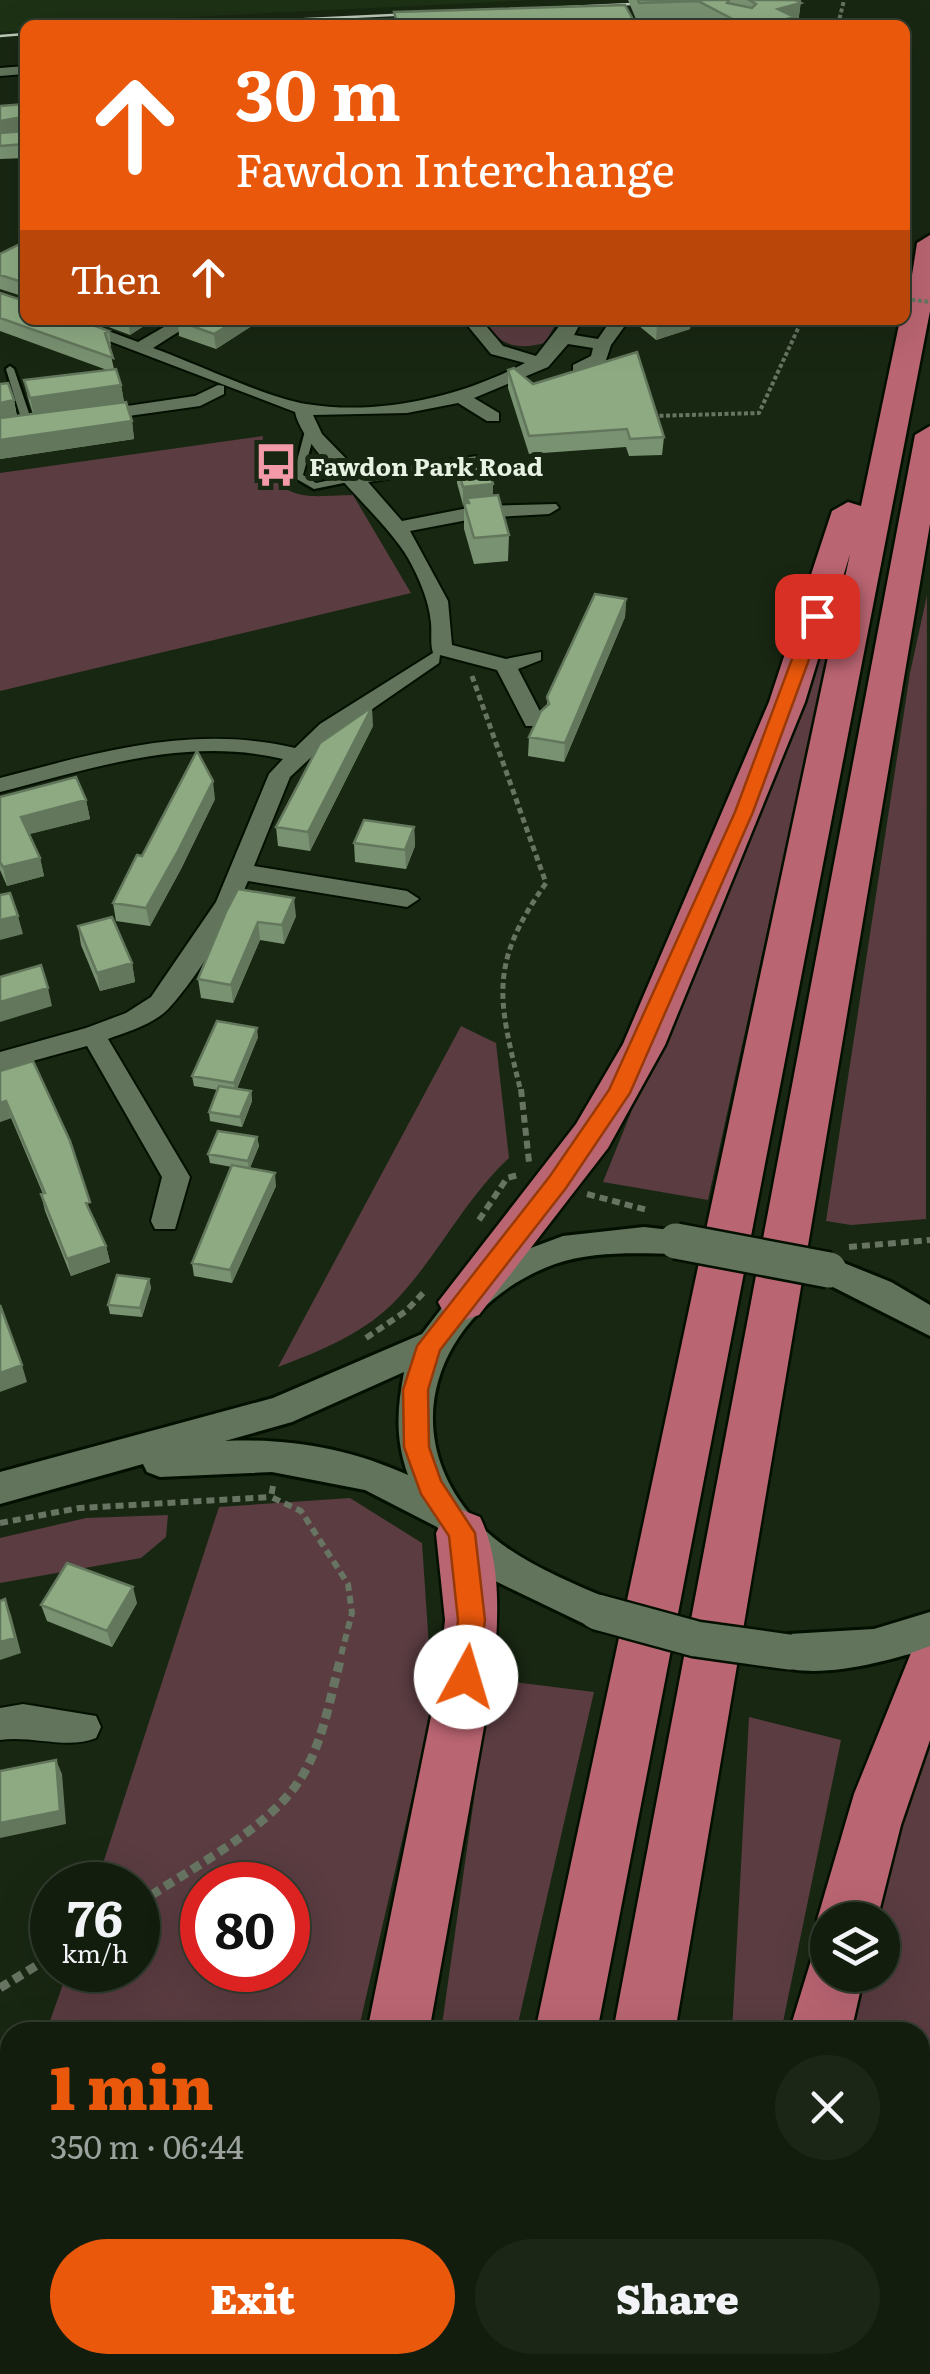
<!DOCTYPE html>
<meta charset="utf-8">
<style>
:root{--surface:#121d0e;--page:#1b2617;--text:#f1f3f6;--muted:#9ca29e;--line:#313b2e;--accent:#ea580c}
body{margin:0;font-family:Literata,serif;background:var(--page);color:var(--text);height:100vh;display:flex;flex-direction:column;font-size:38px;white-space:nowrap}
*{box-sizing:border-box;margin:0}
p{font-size:32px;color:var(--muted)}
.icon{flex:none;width:55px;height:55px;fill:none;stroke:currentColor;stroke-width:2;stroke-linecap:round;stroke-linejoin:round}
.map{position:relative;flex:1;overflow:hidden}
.details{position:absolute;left:0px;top:2022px;width:930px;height:352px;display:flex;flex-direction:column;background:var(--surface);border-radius:30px 30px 0 0;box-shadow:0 10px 40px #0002,0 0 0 2px var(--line)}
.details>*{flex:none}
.guide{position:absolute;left:20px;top:20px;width:890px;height:305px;border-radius:15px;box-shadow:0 10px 40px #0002,0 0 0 2px var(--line);background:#ea580c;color:#fff;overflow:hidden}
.fabs{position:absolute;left:810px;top:1902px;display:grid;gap:20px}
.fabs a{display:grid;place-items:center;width:90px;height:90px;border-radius:50%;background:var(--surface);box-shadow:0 10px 40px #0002,0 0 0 2px var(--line);font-size:50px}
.speed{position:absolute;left:30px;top:1862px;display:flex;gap:20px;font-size:50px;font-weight:700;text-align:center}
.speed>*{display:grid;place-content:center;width:130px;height:130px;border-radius:50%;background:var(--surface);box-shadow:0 10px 40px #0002,0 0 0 2px var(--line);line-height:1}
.speed small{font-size:25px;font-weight:400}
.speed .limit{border:15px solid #d22;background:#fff;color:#111}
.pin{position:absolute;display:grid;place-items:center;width:85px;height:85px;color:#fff;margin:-42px;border-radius:20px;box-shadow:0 5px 15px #0006}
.me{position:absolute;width:110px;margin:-55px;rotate:6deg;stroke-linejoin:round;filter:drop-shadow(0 0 8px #0008)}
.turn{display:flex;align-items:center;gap:35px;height:210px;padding:0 50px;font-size:45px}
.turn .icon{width:130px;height:130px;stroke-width:2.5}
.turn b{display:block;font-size:70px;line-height:85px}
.then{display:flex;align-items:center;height:95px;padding:0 50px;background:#0003;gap:20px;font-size:38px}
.round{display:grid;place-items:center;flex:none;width:105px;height:105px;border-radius:52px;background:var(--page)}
.headline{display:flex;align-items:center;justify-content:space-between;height:170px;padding:0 50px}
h1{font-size:60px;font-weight:800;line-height:75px;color:var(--accent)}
.action{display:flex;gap:20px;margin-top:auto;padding:20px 50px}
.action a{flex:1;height:115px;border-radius:60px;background:var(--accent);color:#fff;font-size:40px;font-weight:800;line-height:115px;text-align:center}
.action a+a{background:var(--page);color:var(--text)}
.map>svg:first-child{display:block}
.built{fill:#1d3115}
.green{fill:#5a3c41;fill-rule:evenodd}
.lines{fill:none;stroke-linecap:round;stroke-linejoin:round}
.service-casing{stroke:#031000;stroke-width:5}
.minor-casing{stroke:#031000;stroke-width:4}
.tertiary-casing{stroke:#031000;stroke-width:6}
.trunk-casing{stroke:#031000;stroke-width:5}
.path-far3{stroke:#677461;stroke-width:4;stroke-dasharray:4 2.5;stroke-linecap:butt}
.path-far2{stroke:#677461;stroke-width:5;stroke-dasharray:6 4;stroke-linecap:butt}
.path-far1{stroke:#677461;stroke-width:6;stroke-dasharray:8 5;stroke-linecap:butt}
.path{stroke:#677461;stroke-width:9;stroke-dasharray:10 6;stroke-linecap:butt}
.service{fill:#62745b;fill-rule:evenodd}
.minor{fill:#62745b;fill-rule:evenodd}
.tertiary{fill:#62745b;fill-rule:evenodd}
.trunk{fill:#ba6572;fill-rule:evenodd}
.tram{stroke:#bbc7b7;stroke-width:2.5}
.tertiary-bridge-casing{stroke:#031000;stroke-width:40;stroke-linecap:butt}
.path-bridge{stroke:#677461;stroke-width:4;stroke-dasharray:4 2.5;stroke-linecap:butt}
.tertiary-bridge{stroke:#62745b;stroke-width:35}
.wall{fill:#799271}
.shaded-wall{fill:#63775c}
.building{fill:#8daa83;stroke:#63775c;stroke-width:2.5}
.route{fill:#ea580c;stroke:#983908;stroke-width:2.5}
.labels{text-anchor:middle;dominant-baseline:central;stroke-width:10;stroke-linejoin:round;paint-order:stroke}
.far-poi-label{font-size:25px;font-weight:bold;fill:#e7f2e3;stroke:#182712;text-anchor:start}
</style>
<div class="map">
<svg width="930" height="2374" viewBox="0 0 930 2374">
<rect width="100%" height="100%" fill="#182712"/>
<path class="built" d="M0 0H533L25 25V30L0 32Z"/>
<path class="green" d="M486 320H558L545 343C519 350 498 347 486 320Z
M263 436 260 465C291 503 307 496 353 495L411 593 0 691V473Z
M927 595 926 1219 851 1225 826 1221 910 673Z
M833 609H838L708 1200 603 1182Z
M461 1026 496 1043 509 1158C465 1199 439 1254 398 1298 367 1332 321 1351 278 1367Z
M350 1498 422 1543 433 1706 358 2032H46L68 1970H138V1885H96L219 1507ZM202 1885H288V1970H202Z
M168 1515 166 1537 141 1558 0 1583V1538L86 1518Z
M491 1679 594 1692 516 2032H441Z
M749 1717 841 1740 781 2032H732Z
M930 1742V2227L920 2267V2032H843L856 1975H882V1920H869Z
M10 2122V2365H281L279 2374H0V2147Z
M768 2365H895L893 2374H766Z"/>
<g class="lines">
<g class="service-casing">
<path id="service" d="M10 366 14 369 33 425 31 427 23 425 6 369Z
M310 428 315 431 303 475 316 483 355 475 360 478 358 480 314 489 295 478 293 476 305 431Z"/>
</g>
<g class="minor-casing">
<path id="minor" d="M25 66V74L0 76V68Z
M54 320H79L138 342 176 320H197L153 348C195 363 265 397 306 404 379 416 461 397 525 363L491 354 463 320H481L503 346 536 356 564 320H582L574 335 598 339 611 320H629L611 345 605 363 585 373H573V365L591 356 593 348 568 344 548 367 474 398 499 413V421H487L458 403 407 413 313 415 322 434 359 472 477 456V464L470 466 368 482 402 521 478 506 556 504 559 508 549 514 478 518 410 531 448 601 452 645 506 659 541 652V660L518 669 545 721 542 726H526L497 670 440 655 439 663 336 734 290 777 254 866 407 891 419 899 407 907 248 881C232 920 198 976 170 1007 155 1024 129 1031 108 1039L190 1177 175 1229H155L151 1221 162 1177 87 1046 0 1070V1052L86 1028 126 1013 151 997 216 902 269 774 283 759C187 736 93 768 0 792V778C99 752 193 724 295 748L320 724 433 653C430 643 432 634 431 623 429 600 419 578 408 558 383 515 302 450 295 412Z
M218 385 224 386V394L200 406 93 421 84 416 93 411 195 396Z
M23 1704 96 1716 101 1727 96 1738C68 1750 31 1735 0 1740V1708Z"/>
</g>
<g class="tertiary-casing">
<path id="tertiary" d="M644 1227 688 1232 693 1241 688 1250 676 1254C637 1253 592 1251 555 1264 445 1304 390 1423 473 1518 508 1558 563 1579 611 1600L616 1612 611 1624 597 1630 493 1580 461 1556 437 1527 365 1490 272 1472 160 1477 147 1472 143 1464 0 1504V1472L273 1398 422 1334 457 1288 493 1262 563 1236ZM404 1372C397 1409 395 1439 408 1475 350 1449 289 1438 225 1441L292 1422Z
M829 1257 891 1282 930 1305V1336L817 1279 812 1270 817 1261Z
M930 1612V1648C887 1661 818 1681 775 1665L769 1652 775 1639 789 1634 874 1629Z"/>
</g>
<g class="trunk-casing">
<path id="trunk" d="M930 235V311L597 2032H535L850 554 805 702 665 1045 608 1148 479 1315 462 1321 445 1315 438 1302 576 1124 623 1044 769 702 832 511 848 502 861 506 900 320H905L917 243Z
M930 426V524L675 2032H613L915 435Z
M462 1510 480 1517C503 1564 498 1626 493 1677L429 2032H367L439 1677 445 1620 436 1533 444 1517Z
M930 1646V1740L901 1825 877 1920H828V1942L817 1920 854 1794 911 1653Z
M828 1947V1975H864L851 2032H789L813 1954Z
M300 2365H368L366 2374H298Z
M457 2365H525L523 2374H455Z
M543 2365H611L609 2374H541Z
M707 2365H775L773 2374H705Z"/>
</g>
<path class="path-far3" d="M838 25 844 0
M653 416 759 413 802 320"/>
<path class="path-far2" d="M472 676 546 883C488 965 498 999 521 1092"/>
<path class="path-far1" d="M521 1089 529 1162
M587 1194 647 1210
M479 1220 507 1178 518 1175
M849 1247 930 1240
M366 1338 406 1311 426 1290
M273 1486 271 1497 301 1511 348 1584 352 1613 340 1659
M0 1523 79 1508 271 1497"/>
<path class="path" d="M138 1904C185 1872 260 1833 294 1788 322 1751 329 1701 341 1657
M0 1988 52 1956"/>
<use href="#service" class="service"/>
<use href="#minor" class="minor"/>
<use href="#tertiary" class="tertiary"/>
<use href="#trunk" class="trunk"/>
<path class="tram" d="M140 25 190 21
M177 25 718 0
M0 36 25 34"/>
<g class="tertiary-bridge-casing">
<path id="tertiary-bridge" d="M676 1241 829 1270
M597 1612 696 1639 789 1652"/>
</g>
<path class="path-bridge" d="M905 299 930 302"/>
<use href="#tertiary-bridge" class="tertiary-bridge"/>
</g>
<path class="wall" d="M628 0H801L798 24 794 25H703L696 21 638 24Z
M0 106 25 130 14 132 25 131V158L0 159Z
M25 246V297L0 289V254Z
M0 293 25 320 109 331 111 346 109 347 114 369 121 385 124 402 132 421 134 439 0 459V384L14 400 17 416 33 414 28 398 24 380 107 370 0 331Z
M90 320H169L156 327 147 324 130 335Z
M261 320 216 349 179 336 178 321Z
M632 320H691L690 329 656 340Z
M508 370 533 384 664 437 662 455 629 456 626 447 529 454 508 388Z
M457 465 493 495 509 535 508 561 474 564 464 529V505H463L457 483Z
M626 599 625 617 564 762 528 756 529 737 547 706V697Z
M373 726 310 851 278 846 276 827Z
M0 797 86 800 90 819 29 834 40 858 44 876 7 886 0 870Z
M215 799 181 869 150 926 116 921 113 903 142 856Z
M414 827 415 846 406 869 355 862 354 843Z
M226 912 296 916 284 944 260 940 233 1003 201 998 198 979Z
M78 926 132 963 135 982 100 991 81 945Z
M258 1037 237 1089 251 1091 252 1101 242 1127 210 1121 209 1112 218 1090 194 1086 192 1076Z
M0 1071 94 1218 106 1246 110 1262 71 1276 45 1211 41 1194H43L11 1118 0 1122Z
M257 1137 259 1146 250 1168 276 1186 232 1283 194 1276 192 1263 232 1167 210 1163 208 1154Z
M149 1279 151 1288 142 1317 110 1314 108 1305Z
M137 1603 112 1647 47 1621 41 1605Z"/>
<path class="shaded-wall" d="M794 0H801L798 24 764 25 778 9Z
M23 117 25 130 0 134V121Z
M128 320H147V324L130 335Z
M155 320H169L156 327Z
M237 320H261L216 349 214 334Z
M666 320H691L690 329 656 340 657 323Z
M121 385 124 402 34 415 30 398Z
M14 400 17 418 0 421V403Z
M132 421 134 439 0 459V440Z
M493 484V502L467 498V505H463V487Z
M626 599 625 617 564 762 565 743Z
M372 707 373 726 310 851 308 832Z
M213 781 215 799 181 869 150 926 146 908Z
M86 800 90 819 26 835 21 817Z
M414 827 415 846 406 869 405 850Z
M40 858 44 876 7 886 3 867Z
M294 898 296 916 284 944 282 925Z
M18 916 23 934 0 940V920Z
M258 922 260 940 233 1003 231 985Z
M132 963 135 982 100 991 97 973Z
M48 988 52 1006 0 1022V1002Z
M257 1028 258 1037 235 1092 234 1083Z
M251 1091 252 1101 242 1127 240 1117Z
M6 1101 11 1118 0 1122V1103Z
M257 1137 259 1146 249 1170 248 1161Z
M275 1173 276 1186 232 1283 230 1270Z
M106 1246 110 1262 71 1276 67 1259Z
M149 1279 151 1288 142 1317 140 1308Z
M22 1365 27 1382 0 1392V1373Z
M133 1587 137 1603 112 1647 107 1631Z
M5 1599 11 1615 21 1653 0 1660V1642Z
M56 1760 62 1774 66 1824 0 1838V1823Z"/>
<path class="building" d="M638 0H729L727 3 752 8 756 4 749 0H795L801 3 778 9 794 17 764 25H744L698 1 639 3Z
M625 5 636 25H355L354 20 396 19 394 12Z
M25 104V129L23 117 0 121V106Z
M25 131V144L0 146V133Z
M18 245 25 246V283L0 275V254Z
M0 293 21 300 25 298V320H79L109 331 105 333 113 358 0 318Z
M180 320H237L214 334 178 321Z
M637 352 664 437 630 439 627 429 529 436 508 370 514 368 533 384Z
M116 369 121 385 30 398 24 380Z
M8 383 14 400 0 403V384Z
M126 402 132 421 0 440V418Z
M487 463 493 484 463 487 457 465Z
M498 495 509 535 474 538 464 503H469L467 498Z
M595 594 626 599 565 743 529 737 541 711 549 704 547 697Z
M372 707 308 832 276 827 320 743Z
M197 751 213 781 178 851 146 908 113 903 137 855 142 856Z
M76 777 86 800 21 817 40 858 3 867 0 862V797Z
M364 820 414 827 405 850 354 843Z
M238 889 294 898 282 925 258 922 231 985 198 979 226 912Z
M10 893 18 916 0 920V895Z
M112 917 132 963 97 973 78 926Z
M41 965 48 988 0 1002V977Z
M217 1021 257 1028 234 1083 192 1076Z
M33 1061 70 1141 90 1202 86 1203 106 1246 67 1259 41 1194 45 1193 6 1101 0 1103V1071Z
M219 1086 251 1091 240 1117 209 1112Z
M218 1131 257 1137 248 1161 208 1154Z
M232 1165 275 1173 230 1270 192 1263Z
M117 1275 149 1279 140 1308 108 1305Z
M0 1305 22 1365 0 1373Z
M67 1563 133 1587 107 1631 41 1605Z
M5 1599 15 1638 0 1642V1601Z
M56 1760 60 1811 0 1823V1771Z"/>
<path class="route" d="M817 611 825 616 753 812 630 1093 566 1188 440 1350 428 1390 429 1447 441 1481 475 1533 485 1620 476 1686 466 1690 456 1686 452 1677 458 1620 449 1536 421 1494 404 1447 403 1390 417 1346 550 1176 609 1090 735 812 808 616Z"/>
<defs>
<g id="bus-bare" transform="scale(3.45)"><path d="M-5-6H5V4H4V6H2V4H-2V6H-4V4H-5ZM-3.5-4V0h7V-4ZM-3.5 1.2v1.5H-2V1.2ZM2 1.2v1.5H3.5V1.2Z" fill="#f39aa9" stroke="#182712" stroke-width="2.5" paint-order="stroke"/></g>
</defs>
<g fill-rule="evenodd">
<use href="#bus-bare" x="276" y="465"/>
</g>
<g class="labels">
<g class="far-poi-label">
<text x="309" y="465">Fawdon Park Road</text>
</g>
</g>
</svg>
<div class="fabs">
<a><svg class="icon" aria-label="layers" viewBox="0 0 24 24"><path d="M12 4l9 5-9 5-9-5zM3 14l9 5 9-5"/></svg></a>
</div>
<div class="speed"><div>76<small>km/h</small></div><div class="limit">80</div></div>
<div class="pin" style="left:817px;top:616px;background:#d93025"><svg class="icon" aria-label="arrive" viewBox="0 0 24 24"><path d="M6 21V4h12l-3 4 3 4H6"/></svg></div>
<svg class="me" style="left:466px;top:1677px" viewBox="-20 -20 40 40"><circle r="19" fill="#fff"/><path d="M0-13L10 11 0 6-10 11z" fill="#ea580c"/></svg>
<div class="guide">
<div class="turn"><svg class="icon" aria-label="ahead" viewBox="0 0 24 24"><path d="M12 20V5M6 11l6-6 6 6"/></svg><div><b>30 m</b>Fawdon Interchange</div></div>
<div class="then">Then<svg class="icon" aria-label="ahead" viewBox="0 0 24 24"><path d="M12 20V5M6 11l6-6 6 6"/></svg></div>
</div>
<section class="details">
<div class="headline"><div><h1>1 min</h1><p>350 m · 06:44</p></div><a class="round"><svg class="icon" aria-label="close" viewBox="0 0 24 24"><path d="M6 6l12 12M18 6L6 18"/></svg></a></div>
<div class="action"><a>Exit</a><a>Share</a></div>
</section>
</div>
